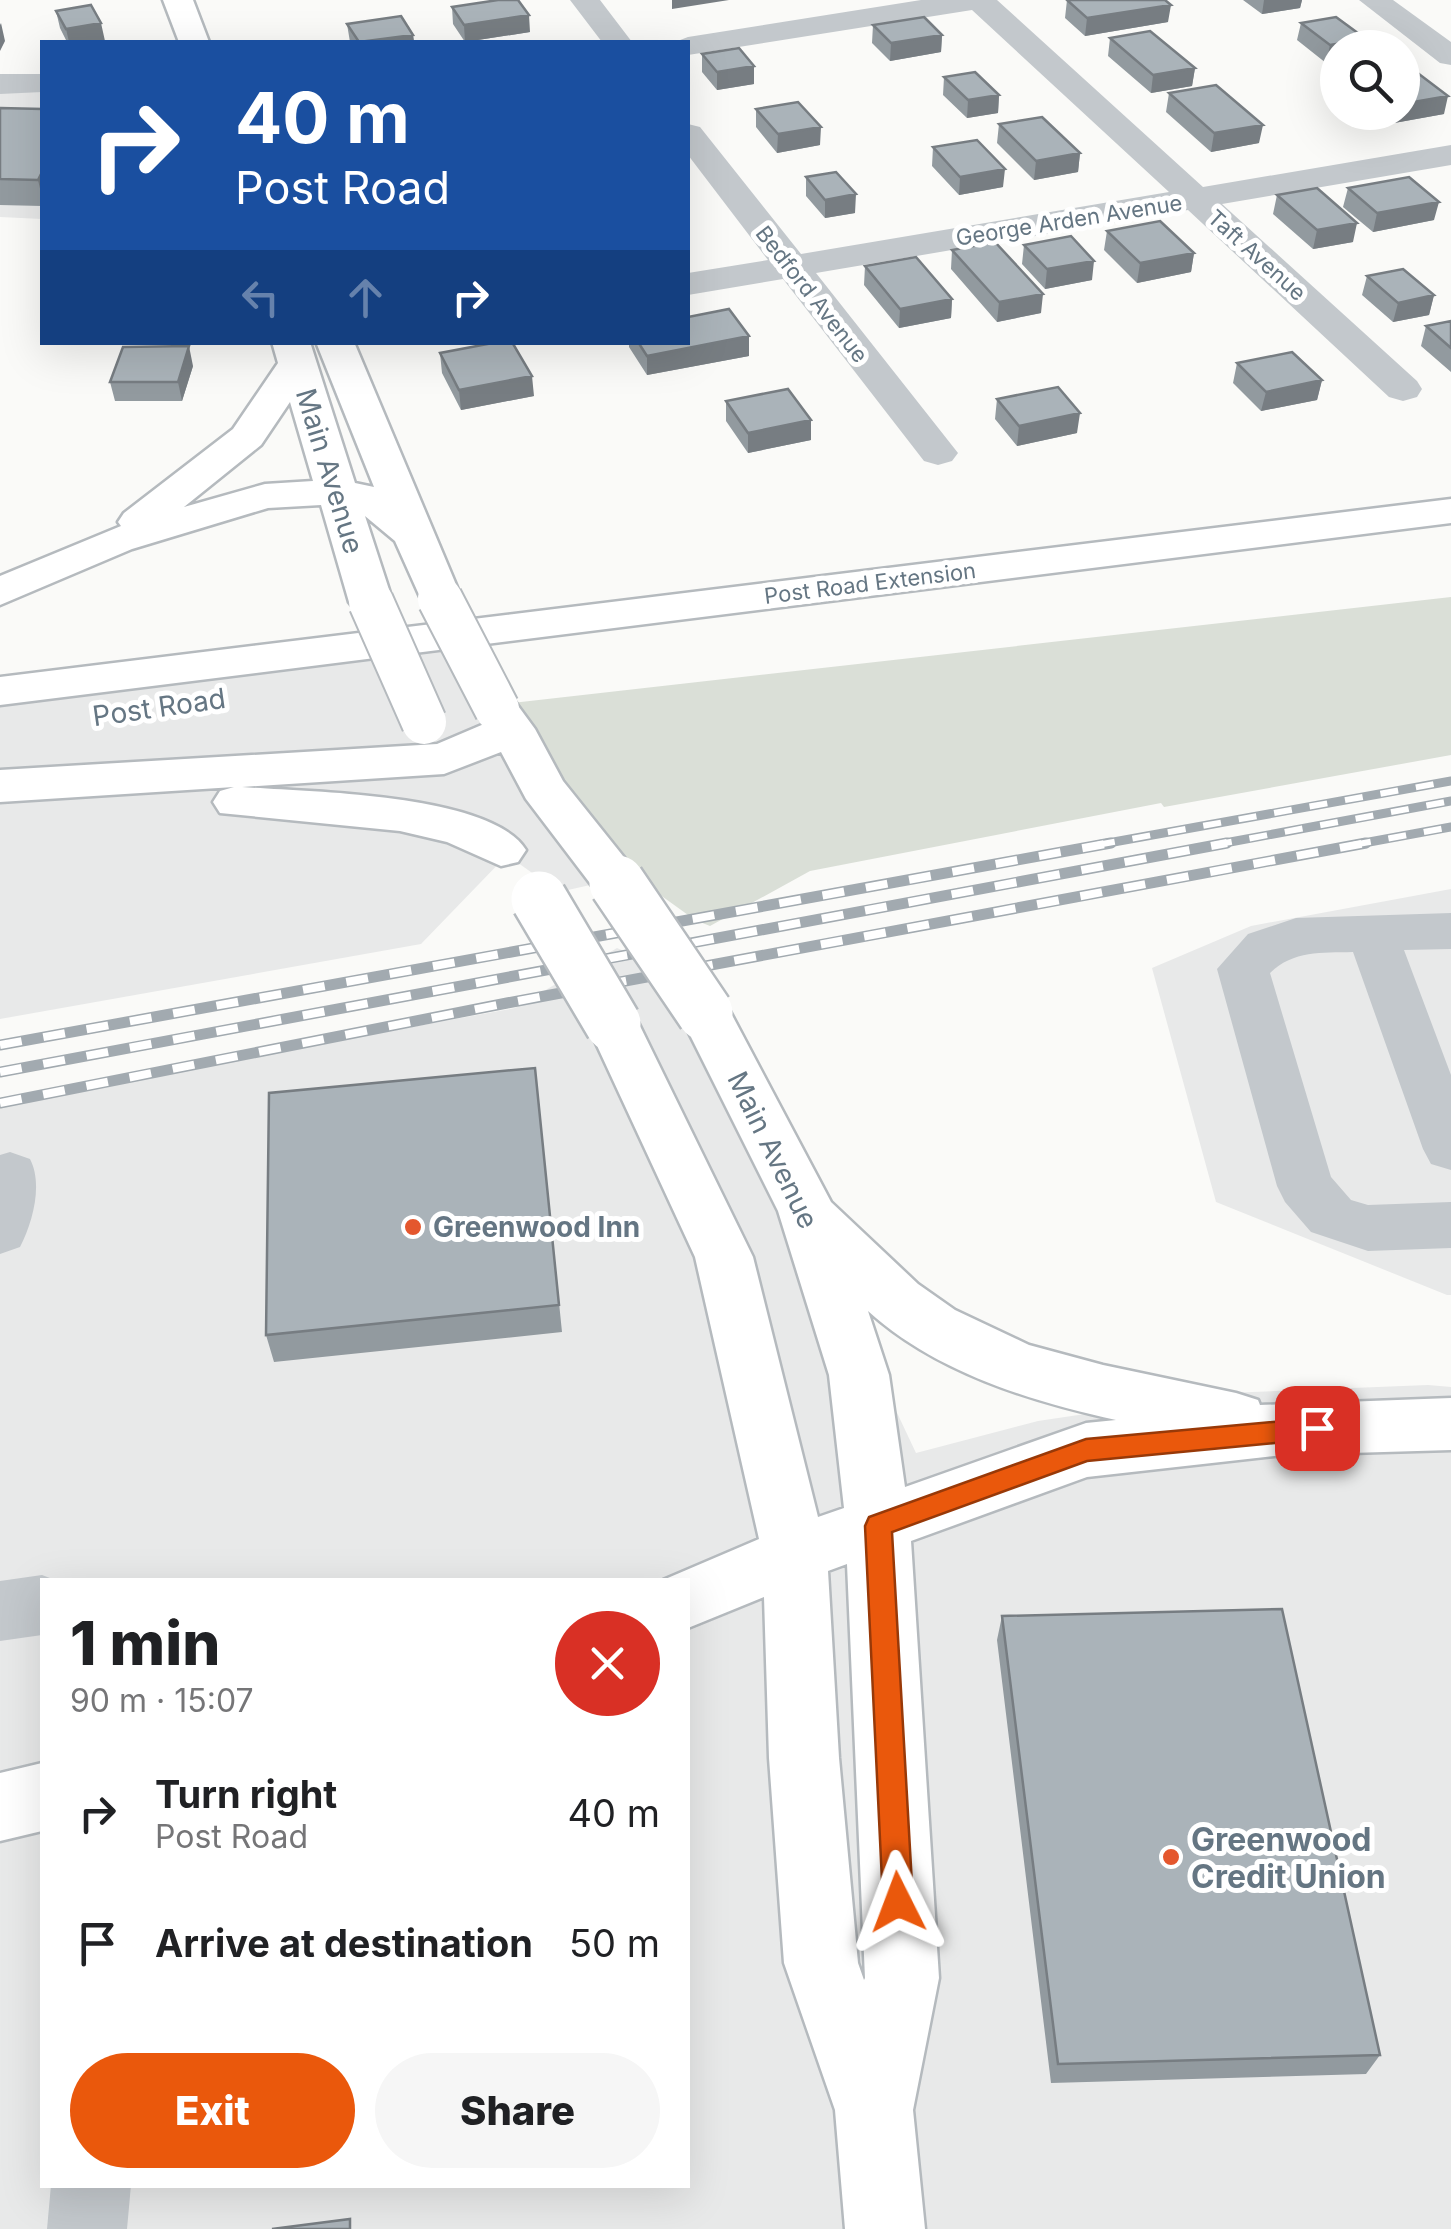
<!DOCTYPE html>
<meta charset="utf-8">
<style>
:root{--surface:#fff;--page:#f6f6f6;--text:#202124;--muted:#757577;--accent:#ea580c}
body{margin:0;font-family:Inter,sans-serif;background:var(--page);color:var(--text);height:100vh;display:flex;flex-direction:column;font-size:38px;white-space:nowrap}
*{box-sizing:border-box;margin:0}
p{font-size:32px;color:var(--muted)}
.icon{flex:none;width:55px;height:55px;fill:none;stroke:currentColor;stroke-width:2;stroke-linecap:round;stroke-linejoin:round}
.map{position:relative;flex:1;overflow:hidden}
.details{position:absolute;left:40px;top:1578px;width:650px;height:610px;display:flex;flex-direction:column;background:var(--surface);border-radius:0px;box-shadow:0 10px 40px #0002}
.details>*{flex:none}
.banner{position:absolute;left:40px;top:40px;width:650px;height:305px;border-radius:0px;box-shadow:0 10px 40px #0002;background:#1a4fa0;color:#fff;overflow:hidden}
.controls{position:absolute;left:1320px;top:30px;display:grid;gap:20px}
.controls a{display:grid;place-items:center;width:100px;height:100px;border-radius:50%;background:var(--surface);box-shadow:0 10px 40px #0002;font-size:50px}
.pin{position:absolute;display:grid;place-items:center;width:85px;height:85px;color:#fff;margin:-42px;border-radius:20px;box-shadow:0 5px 15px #0006}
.me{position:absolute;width:110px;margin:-55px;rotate:357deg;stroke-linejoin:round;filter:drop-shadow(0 0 8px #0008)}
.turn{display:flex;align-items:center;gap:35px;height:210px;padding:0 30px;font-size:45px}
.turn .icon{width:130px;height:130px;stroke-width:2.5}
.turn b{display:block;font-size:70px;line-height:85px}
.lanes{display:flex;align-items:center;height:95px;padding:0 30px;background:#0003;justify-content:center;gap:50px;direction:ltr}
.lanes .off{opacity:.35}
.round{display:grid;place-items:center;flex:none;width:105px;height:105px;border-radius:52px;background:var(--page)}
.summary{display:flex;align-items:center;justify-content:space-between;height:170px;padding:0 30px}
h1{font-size:60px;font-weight:800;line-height:75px}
.button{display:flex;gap:20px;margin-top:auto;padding:20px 30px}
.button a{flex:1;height:115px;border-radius:60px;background:var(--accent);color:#fff;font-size:40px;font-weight:800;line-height:115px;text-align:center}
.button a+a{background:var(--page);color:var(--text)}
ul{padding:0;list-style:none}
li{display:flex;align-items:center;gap:30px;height:130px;padding:0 30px}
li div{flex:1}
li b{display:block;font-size:38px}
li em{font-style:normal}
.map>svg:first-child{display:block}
.built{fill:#e8e9e9;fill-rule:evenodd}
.green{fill:#dadfd7}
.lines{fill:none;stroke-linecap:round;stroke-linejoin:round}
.major-casing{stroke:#b5babe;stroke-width:5}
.minor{fill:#c3c8cc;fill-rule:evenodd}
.major{fill:#fff;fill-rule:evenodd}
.rail-far1-casing{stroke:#a2aab0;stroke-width:9}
.rail-casing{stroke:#a2aab0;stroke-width:11}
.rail-far1{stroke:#fff;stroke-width:6;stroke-dasharray:18;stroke-linecap:butt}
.rail{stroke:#fff;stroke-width:8;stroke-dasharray:22;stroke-linecap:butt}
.major-bridge-far1-casing{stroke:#b5babe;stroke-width:48;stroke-linecap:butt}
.major-bridge-casing{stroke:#b5babe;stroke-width:60;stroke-linecap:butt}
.major-bridge-far1{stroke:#fff;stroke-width:44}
.major-bridge{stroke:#fff;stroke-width:55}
.wall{fill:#929a9f}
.shaded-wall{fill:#777d82}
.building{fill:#aab3b9;stroke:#777d82;stroke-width:2.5}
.route{fill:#ea580c;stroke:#983908;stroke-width:2.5}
.poi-dot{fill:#e4572e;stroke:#fff;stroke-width:4}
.labels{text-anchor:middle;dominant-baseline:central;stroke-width:10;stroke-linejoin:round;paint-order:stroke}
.far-street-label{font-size:22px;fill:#657683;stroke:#fff}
.street-label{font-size:28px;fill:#657683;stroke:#fff}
.poi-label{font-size:28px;font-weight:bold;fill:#657683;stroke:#fff;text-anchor:start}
.near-poi-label{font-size:32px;font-weight:bold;fill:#657683;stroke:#fff;text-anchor:start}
</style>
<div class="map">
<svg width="1451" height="2229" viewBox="0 0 1451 2229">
<rect width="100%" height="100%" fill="#fafaf8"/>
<path class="built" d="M0 85H42V219L0 217Z
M379 637 397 657 483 646 512 703 626 877 559 892 507 855 421 944 0 1019V690Z
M1451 889V1295H1447L1216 1202 1152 968 1251 926Z
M617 948 633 955 767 1137 916 1453 1038 1421 1226 1393 1428 1385 1451 1387V2229H0V1103L515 1008ZM42 1580H688V2185H42Z"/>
<path class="green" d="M1451 597V755L1164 807 1161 803 810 871 710 926 695 920 606 856 512 703Z"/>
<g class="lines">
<g class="major-casing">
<path id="major" d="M163 0H193L209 42H179Z
M272 342H310L355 483 374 487 316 342H354L462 599 455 608 440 612 425 608 395 541 365 516 393 602 386 611 371 615 356 611 349 602 321 505 268 508 132 549 0 605V576L121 526 118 522 124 513 233 429 278 363ZM290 402 313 481 265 484 184 507 261 445Z
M1451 499V523L0 705V677Z
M497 695 513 699 535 729 563 781 635 871 642 883 635 895 617 900 599 895 526 799 501 752 444 774 242 787C306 792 491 793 526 850L518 862 501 866 447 842 400 831 220 813 213 802 220 791 234 787 0 802V770L437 744 484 724 474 709 481 699Z
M705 994 724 1000 831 1202 918 1284 955 1310 1029 1345 1103 1365 1236 1393 1258 1400 1260 1405 1451 1398V1450L1283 1455 1087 1477 911 1541 939 1978 913 2110 925 2229H845L835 2110 784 1963 769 1758 764 1597 688 1628V1580H663L759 1539 695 1257 587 1024 594 1010 613 1005 632 1010 639 1024 753 1257 818 1517 844 1508 829 1375 778 1211 679 1013 686 1000ZM868 1311C935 1372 1030 1401 1116 1420L1086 1423 905 1487 889 1375ZM847 1564 865 1978 864 1980 858 1963 839 1758 828 1571Z
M42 1763V1831L0 1841V1773Z"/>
</g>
<path class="minor" d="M570 0H600L632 42H602Z
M921 0H997L1203 187 1451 145V165L1222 204 1417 381 1422 389 1417 397 1403 401 1389 397 1188 210 816 273 958 453 952 461 938 465 924 461 783 279 688 295V273L768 260 688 155V124L700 127 801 254 1169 192 972 10 688 55V42H675L688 37Z
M1359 0H1393L1451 42V65L1440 63Z
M0 74H42V92L0 94Z
M1451 913V949L1404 950 1451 1075V1170L1431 1164 1423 1149 1353 952C1321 953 1294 950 1270 973L1331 1177 1351 1200 1368 1205 1451 1202V1248L1368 1251 1311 1232 1285 1202 1277 1186 1217 969 1248 934 1296 918Z
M10 1152 30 1159C43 1184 33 1222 20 1247L0 1254V1155Z
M42 1575 55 1580H42V1635L0 1641V1581Z
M51 2185H131L127 2229H47Z"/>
<use href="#major" class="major"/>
<g class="rail-far1-casing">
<path id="rail-far1" d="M1097 845 1451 781
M1214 845 1451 801
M1353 845 1451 827"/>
</g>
<g class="rail-casing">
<path id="rail" d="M0 1045 1111 843
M0 1072 1227 843
M0 1103 507 1003 1366 843"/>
</g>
<use href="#rail-far1" class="rail-far1"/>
<use href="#rail" class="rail"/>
<g class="major-bridge-far1-casing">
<path id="major-bridge-far1" d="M440 599 497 709
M371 602 424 722"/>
</g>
<g class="major-bridge-casing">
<path id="major-bridge" d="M617 883 705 1013
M539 899 613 1024"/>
</g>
<use href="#major-bridge-far1" class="major-bridge-far1"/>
<use href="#major-bridge" class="major-bridge"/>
</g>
<path class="wall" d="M1067 0 1168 22 1085 36 1065 18Z
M1243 0H1302L1300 8 1262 14Z
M452 7 530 32 465 42 453 24Z
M56 11 105 41 67 42 60 28Z
M1301 23 1338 48V61L1326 63 1297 40Z
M347 24 413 35 414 42H350Z
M873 25 942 35 941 52 890 61 872 43Z
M1110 38 1195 68 1192 86 1151 93 1108 56Z
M702 54 754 66V84L717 90 702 72Z
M944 77 999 95 998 113 967 118 943 95Z
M1169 93 1259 143 1211 152 1166 112Z
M0 108 42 109V206L0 205Z
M756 109 820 145 777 153 756 127Z
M1368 112H1402L1444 114 1383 125Z
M999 124 1080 153 1078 172 1034 180 997 143Z
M933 147 1003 187 959 195 932 166Z
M806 177 855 213 825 218 806 196Z
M1348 188 1434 220 1373 232 1343 207Z
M1277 195 1353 242 1313 249 1273 214Z
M1107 231 1194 253 1191 272 1137 283 1104 250Z
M1024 245 1092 280 1045 289 1022 264Z
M952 250 1041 313 997 322 951 269Z
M865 266 952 299 951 318 899 328 864 285Z
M1367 276 1434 295 1429 315 1393 322 1362 295Z
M1451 321V372L1421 346 1426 326Z
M749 336V356L647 375 629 347V342H688Z
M440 353 534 396 461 410 442 373Z
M1237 363 1322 380 1317 400 1261 411 1233 383Z
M193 366 182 401H115L110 382Z
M997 399 1077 433 1017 446 995 419Z
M726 401 811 420V440L748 453 726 421Z
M535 1068 562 1332 274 1362 266 1335Z
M1002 1616 1380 2055 1366 2074 1051 2083 997 1640Z"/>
<path class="shaded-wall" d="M672 0H729L672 9Z
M1264 0H1302L1300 8 1262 14Z
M1171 5 1168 22 1085 36 1087 18Z
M529 15 530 32 465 42 464 25Z
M1 23 5 41 0 51V25Z
M101 23 105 41 69 42 66 29Z
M413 35 414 42H360Z
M942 35 941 52 890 61 891 43Z
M1366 39 1364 48H1338V61L1326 63 1330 45Z
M754 66V84L717 90V72Z
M1195 68 1192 86 1151 93 1153 75Z
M999 95 998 113 967 118 968 100Z
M1448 96 1444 114 1383 125 1386 112H1402V104Z
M1263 125 1259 143 1211 152 1214 133Z
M821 127 820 145 777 153 778 134Z
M1080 153 1078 172 1034 180 1036 161Z
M1005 169 1003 187 959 195 960 177Z
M42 172V197L38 180Z
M856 194 855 213 825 218V200Z
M1439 202 1434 220 1373 232 1377 213Z
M1357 223 1353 242 1313 249 1317 230Z
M1194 253 1191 272 1137 283 1140 263Z
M1094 261 1092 280 1045 289 1047 269Z
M1043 294 1041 313 997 322 999 302Z
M1434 295 1429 315 1393 322 1398 303Z
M952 299 951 318 899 328 900 309Z
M749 336V356L647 375V356Z
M189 346 193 366 182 401 178 382Z
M532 376 534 396 461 410 459 390Z
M1322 380 1317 400 1261 411 1266 392Z
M1080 413 1077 433 1017 446 1019 426Z
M811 420V440L748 453V433Z"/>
<path class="building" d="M498 0H518L529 15 464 25 452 7Z
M1067 0H1165L1171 5 1087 18Z
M91 5 101 23 66 29 56 11Z
M401 16 413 35 359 42 347 24Z
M924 17 942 35 891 43 873 25Z
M1336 17 1366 39 1330 45 1301 23Z
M1150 31 1195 68 1153 75 1110 38Z
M739 48 754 66 717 72 702 54Z
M1415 71 1448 96 1402 104V73Z
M975 72 999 95 968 100 944 77Z
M1216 85 1263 125 1214 133 1169 93Z
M798 102 821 127 778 134 756 109Z
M0 108 42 109V172L38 180 0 179Z
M1042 117 1080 153 1036 161 999 124Z
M977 140 1005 169 960 177 933 147Z
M836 172 856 194 825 200 806 177Z
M1409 177 1439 202 1377 213 1348 188Z
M1317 188 1357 223 1317 230 1277 195Z
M1160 221 1194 253 1140 263 1107 231Z
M1071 236 1094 261 1047 269 1024 245Z
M995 242 1043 294 999 302 952 250Z
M916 257 952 299 900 309 865 266Z
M1403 269 1434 295 1398 303 1367 276Z
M729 309 749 336 647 356 638 342H688V317Z
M1451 321V348L1426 326Z
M498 342H512L532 376 459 390 440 353Z
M189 346 178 382H110L123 347Z
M1292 352 1322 380 1266 392 1237 363Z
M1058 387 1080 413 1019 426 997 399Z
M788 389 811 420 748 433 726 401Z
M535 1068 559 1305 266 1335 269 1093Z
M1282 1609 1380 2055 1058 2064 1002 1616Z
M350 2219V2229H272Z"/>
<path class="route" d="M1317 1418 1326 1421 1330 1428 1326 1436 1317 1439 1087 1461 892 1532 913 1902 908 1913 898 1917 887 1913 883 1902 865 1526 869 1517 1086 1439Z"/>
<g class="poi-dot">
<circle cx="413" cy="1227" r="10"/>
<circle cx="1171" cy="1857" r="10"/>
</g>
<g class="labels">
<g class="far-street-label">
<text transform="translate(1069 220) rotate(-9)">George Arden Avenue</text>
<text transform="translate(1257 255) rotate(42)">Taft Avenue</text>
<text transform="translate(812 294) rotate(52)">Bedford Avenue</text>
<text transform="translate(870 583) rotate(-7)">Post Road Extension</text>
</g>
<g class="street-label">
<text transform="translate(330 471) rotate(73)">Main Avenue</text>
<text transform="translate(159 707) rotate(-8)">Post Road</text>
<text transform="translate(773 1150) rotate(64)">Main Avenue</text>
</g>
<g class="poi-label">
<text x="433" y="1227">Greenwood Inn</text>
</g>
<g class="near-poi-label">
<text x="1191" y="1839">Greenwood<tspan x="1191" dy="37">Credit Union</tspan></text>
</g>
</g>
</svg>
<div class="controls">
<a><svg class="icon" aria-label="search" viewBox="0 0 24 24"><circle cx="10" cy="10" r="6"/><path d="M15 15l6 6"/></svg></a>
</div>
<div class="pin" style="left:1317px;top:1428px;background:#d93025"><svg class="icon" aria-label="arrive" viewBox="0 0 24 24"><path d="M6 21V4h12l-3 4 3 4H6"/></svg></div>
<svg class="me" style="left:898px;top:1902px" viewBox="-20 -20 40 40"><path d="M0-17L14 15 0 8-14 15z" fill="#ea580c" stroke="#fff" stroke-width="4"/></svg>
<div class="banner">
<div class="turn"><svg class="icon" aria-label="right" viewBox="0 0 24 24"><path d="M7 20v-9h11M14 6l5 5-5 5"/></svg><div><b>40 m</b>Post Road</div></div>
<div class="lanes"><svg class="icon off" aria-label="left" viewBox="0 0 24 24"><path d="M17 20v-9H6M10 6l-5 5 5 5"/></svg><svg class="icon off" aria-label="ahead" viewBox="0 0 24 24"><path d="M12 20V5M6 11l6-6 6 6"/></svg><svg class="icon" aria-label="right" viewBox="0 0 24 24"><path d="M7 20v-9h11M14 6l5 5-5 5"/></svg></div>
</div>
<section class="details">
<div class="summary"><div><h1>1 min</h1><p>90 m · 15:07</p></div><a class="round" style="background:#d93025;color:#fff"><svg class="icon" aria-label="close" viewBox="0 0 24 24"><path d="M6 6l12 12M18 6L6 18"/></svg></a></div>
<ul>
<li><svg class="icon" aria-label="right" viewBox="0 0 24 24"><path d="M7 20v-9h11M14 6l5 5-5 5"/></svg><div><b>Turn right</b><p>Post Road</p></div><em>40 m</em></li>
<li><svg class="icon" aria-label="arrive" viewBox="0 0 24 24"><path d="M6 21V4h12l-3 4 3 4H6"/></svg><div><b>Arrive at destination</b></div><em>50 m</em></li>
</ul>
<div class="button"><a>Exit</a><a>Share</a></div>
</section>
</div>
